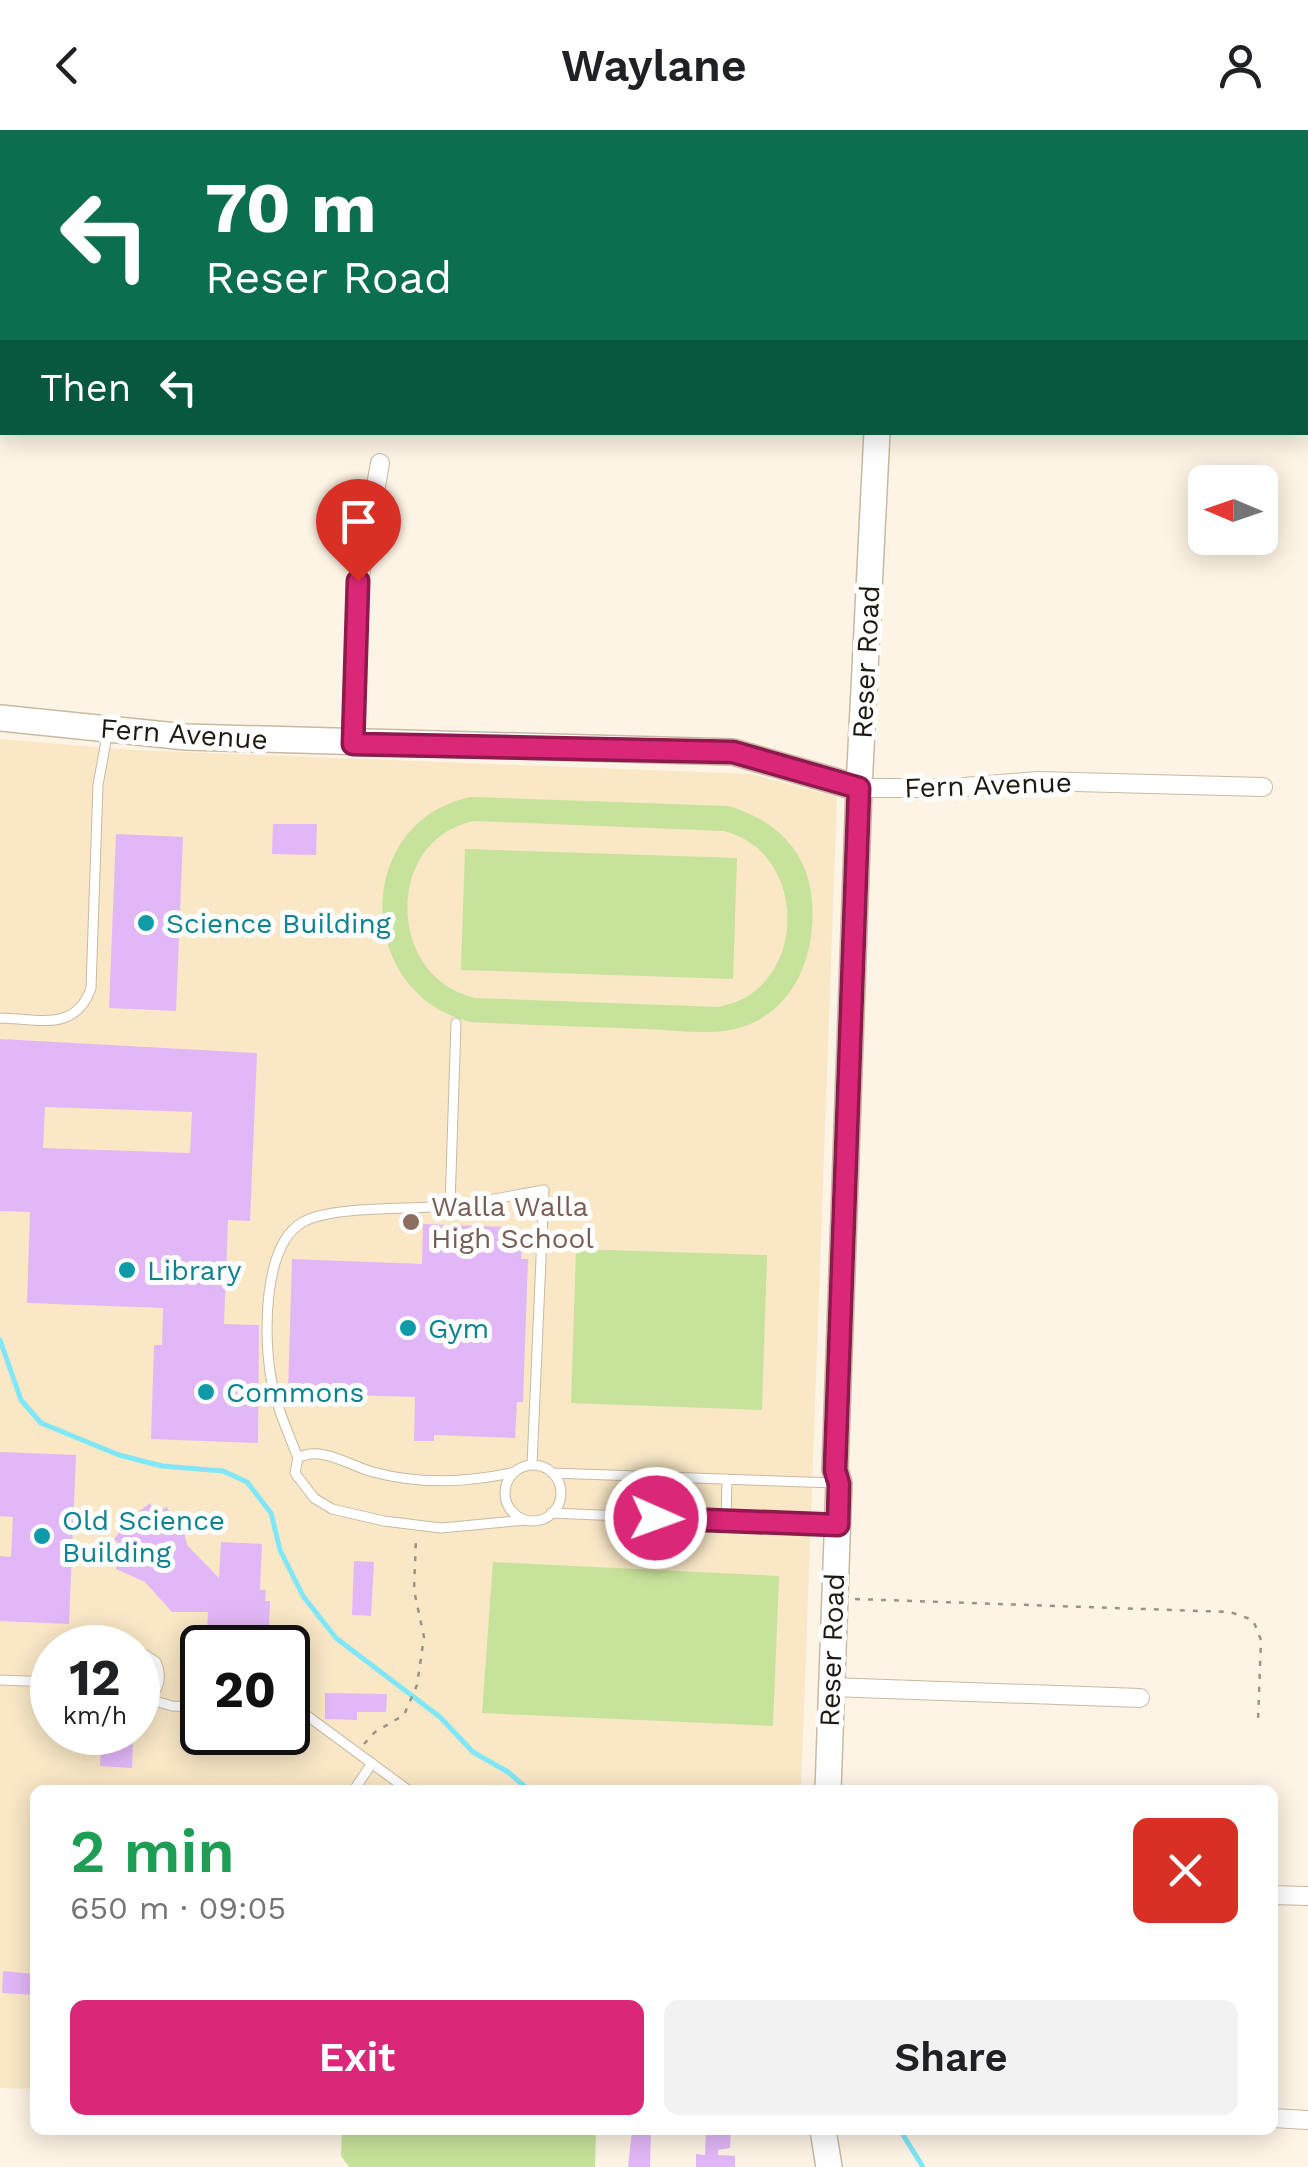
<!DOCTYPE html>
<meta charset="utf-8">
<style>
:root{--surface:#fff;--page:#f2f2f2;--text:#202124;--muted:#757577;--accent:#db2777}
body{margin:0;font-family:"Work Sans",sans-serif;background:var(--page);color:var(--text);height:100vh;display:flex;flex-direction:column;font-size:38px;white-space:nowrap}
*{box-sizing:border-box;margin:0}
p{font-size:32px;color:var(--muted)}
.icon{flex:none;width:55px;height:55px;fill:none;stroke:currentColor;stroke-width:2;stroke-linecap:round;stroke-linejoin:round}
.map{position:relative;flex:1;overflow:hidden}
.drawer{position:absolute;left:30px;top:1655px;width:1248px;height:350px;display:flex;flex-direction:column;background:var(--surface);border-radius:15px;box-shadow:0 5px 25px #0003}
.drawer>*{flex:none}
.banner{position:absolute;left:0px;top:0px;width:1310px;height:305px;box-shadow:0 5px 25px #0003;background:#0b6e4f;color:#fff;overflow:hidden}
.needle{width:65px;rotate:272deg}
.buttons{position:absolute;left:1188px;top:335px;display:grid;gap:20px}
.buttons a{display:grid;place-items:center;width:90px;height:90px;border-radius:15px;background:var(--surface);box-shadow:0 5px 25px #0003;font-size:50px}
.speed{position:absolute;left:30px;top:1495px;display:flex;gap:20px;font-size:50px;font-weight:700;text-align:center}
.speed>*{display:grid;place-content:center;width:130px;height:130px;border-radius:50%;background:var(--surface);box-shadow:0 5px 25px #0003;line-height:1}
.speed small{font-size:25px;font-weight:400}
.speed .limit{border:5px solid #111;border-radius:15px;background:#fff;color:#111}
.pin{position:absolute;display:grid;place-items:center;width:85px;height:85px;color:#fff;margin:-102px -42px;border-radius:50% 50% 50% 0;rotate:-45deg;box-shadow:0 0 10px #0007}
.pin .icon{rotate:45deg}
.me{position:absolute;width:110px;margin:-55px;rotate:92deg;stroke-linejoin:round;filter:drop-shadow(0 0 8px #0008)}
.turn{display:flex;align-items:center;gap:35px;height:210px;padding:0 40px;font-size:45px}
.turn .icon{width:130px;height:130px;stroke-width:2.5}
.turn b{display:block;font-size:70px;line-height:85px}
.then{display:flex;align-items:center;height:95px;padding:0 40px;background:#0003;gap:20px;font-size:38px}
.round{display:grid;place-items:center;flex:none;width:105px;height:105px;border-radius:15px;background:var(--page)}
.headline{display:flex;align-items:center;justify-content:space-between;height:170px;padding:0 40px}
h1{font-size:60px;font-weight:600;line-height:75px;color:#1e9e55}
.action{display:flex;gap:20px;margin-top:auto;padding:20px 40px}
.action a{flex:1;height:115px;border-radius:15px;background:var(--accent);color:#fff;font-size:40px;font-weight:600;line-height:115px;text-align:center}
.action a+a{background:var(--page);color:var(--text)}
header{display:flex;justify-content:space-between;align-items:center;height:130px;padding:0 40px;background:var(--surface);font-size:45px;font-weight:600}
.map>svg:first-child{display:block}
.built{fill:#f9e7c6;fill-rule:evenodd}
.green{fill:#c7e29a;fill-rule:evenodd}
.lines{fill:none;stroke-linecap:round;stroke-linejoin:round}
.stream{stroke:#7fe7f8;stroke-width:5}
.building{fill:#e2b7f7;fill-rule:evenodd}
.lane-casing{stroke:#c8baa2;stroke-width:11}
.street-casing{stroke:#c8baa2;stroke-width:20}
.secondary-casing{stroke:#c8baa2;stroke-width:28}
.path{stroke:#9b9387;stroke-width:2.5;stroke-dasharray:5 8;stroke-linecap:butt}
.lane{stroke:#fff;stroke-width:9}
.street{stroke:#fff;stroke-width:18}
.secondary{stroke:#fff;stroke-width:25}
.route-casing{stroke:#8e194d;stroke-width:25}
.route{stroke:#db2777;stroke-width:18}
.culture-dot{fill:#0f9aa8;stroke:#fff;stroke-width:4}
.education-dot{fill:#8d6e63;stroke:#fff;stroke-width:4}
.labels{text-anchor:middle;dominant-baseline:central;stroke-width:10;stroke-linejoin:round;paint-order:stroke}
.street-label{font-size:28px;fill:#1f1a11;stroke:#fff}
.culture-label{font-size:28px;fill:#0d838f;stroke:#fff;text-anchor:start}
.education-label{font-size:28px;fill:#785e54;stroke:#fff;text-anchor:start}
</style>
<header><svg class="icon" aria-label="back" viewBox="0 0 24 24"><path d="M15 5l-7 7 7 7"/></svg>Waylane<svg class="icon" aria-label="person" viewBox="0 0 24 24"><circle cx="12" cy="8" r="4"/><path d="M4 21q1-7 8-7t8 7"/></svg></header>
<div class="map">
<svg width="1308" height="2037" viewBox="0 0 1308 2037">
<rect width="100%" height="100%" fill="#fdf4e5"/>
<path class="built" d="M0 609 133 620 751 644 837 667 801 1660H35V1959L0 1958ZM52 1518H138V1602H52ZM202 1518H288V1602H202Z"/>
<path class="green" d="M471 667 728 676C768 687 802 714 810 757 820 811 801 876 745 896 715 907 678 900 646 899 588 897 530 895 471 892 354 865 352 691 471 667ZM474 691 724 701C811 723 808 861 719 877L475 868C386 848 384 709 474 691Z
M465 719 737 728 733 849 461 840Z
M576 1119 767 1125 762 1280 571 1273Z
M493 1432 779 1446 773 1596 482 1583Z
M342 2000H596L595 2037H349L341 2026Z"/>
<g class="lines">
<path class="stream" d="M0 1210 21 1270 41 1293 119 1325 162 1336 223 1341 247 1352 271 1383 280 1420 303 1466 336 1508 440 1587 473 1622 508 1642 529 1660
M900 2000 923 2037"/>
</g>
<path class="building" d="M273 694H317L316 725 272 724Z
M116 704 183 707 176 881 109 878Z
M0 909 257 923 250 1091 228 1090 224 1194 259 1195 258 1313 151 1309 154 1215H162L163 1178 27 1173 30 1082 0 1081ZM45 977 192 982 190 1023 43 1018Z
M423 1094 506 1097 505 1112H522L521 1129H528L523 1272H517L515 1308 434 1305V1311H414L415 1267 288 1263 292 1129 422 1134Z
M0 1322 76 1325 69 1494 0 1491V1426L11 1427 13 1387 0 1386Z
M150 1373 154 1383 167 1377 171 1385 179 1381 187 1415 219 1448 221 1412 262 1414 260 1460H266L265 1471H270L268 1518H206L208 1482H172L145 1452 116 1439 120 1429 114 1425 119 1414 114 1409 131 1388Z
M354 1431 374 1432 371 1486 352 1485Z
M325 1563 387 1564 386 1582H357V1590L325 1589Z
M101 1611 133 1612 132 1638 100 1636Z
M3 1841 35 1844V1865L2 1863Z
M632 2000H651L650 2037H628Z
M706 2000H731L730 2018 718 2020V2025L735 2026V2037H696V2024L705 2025Z"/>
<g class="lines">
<g class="lane-casing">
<path id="lane" d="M0 279H2
M0 888C39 889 76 902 91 858L98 655 108 600
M450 1075 456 893
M298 1328C288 1302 276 1276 271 1248 264 1208 262 1115 303 1092 329 1077 399 1079 431 1077 468 1076 507 1066 544 1060L532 1335
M505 1363a28 28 0 1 1 56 0a28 28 0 1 1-56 0Z
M515 1342C467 1353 421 1355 373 1342 350 1336 321 1315 298 1328L295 1343 314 1368 332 1379 384 1391 441 1398 526 1390
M552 1343 836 1353
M551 1383 833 1395
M726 1390 727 1349
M138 1520 156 1532C164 1551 157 1567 138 1573
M0 1550 52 1552
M148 1569 172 1576 202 1577
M288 1579H298L408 1660
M354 1660 372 1633"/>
</g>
<g class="street-casing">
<path id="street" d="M353 614 359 451 380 333
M859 658H952L1038 651 1263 657
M831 1557 1140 1568
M1272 1765 1308 1766
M1272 1988 1308 1990"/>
</g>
<g class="secondary-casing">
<path id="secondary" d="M888 2V0
M0 588 186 607 733 622 859 658
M828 1660 839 1353 835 1340 859 658 877 302
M823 2000 829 2037"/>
</g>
<path class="path" d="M855 1469 1230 1482 1253 1490 1261 1510 1258 1591
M364 1614 375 1602 404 1585 417 1555 424 1507 414 1460 416 1408"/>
<use href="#lane" class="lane"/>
<use href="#street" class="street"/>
<use href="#secondary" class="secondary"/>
</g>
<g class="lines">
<g class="route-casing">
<path id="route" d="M358 451 353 614 733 622 859 658 835 1340 839 1354 838 1395 656 1388"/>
</g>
<use href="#route" class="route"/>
</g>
<g class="culture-dot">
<circle cx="146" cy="793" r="10"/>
<circle cx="127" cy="1140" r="10"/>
<circle cx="408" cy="1198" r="10"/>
<circle cx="206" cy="1262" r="10"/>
<circle cx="42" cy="1406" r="10"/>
</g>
<circle class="education-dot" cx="411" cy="1092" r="10"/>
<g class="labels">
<g class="street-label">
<text transform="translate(866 532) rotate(-87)">Reser Road</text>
<text transform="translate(184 604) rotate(4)">Fern Avenue</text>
<text transform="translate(988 655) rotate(-2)">Fern Avenue</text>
<text transform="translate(832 1520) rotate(-88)">Reser Road</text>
</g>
<g class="culture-label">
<text x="166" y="793">Science Building</text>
<text x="147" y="1140">Library</text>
<text x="428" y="1198">Gym</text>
<text x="226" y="1262">Commons</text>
<text x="62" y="1390">Old Science<tspan x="62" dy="32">Building</tspan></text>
</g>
<g class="education-label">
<text x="431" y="1076">Walla Walla<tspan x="431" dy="32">High School</tspan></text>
</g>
</g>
</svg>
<div class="buttons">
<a><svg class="needle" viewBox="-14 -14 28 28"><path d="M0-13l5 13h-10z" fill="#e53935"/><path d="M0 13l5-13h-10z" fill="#757577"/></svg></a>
</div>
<div class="speed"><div>12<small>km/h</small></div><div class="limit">20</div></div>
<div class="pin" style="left:358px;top:451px;background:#d93025"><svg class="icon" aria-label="arrive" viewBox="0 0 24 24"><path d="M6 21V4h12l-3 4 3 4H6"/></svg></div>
<svg class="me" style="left:656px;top:1388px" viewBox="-20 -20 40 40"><circle r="17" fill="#db2777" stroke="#fff" stroke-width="3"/><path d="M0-11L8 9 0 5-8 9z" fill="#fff"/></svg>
<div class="banner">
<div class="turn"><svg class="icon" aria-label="left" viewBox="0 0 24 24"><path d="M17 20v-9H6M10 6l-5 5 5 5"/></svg><div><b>70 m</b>Reser Road</div></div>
<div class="then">Then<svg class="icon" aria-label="left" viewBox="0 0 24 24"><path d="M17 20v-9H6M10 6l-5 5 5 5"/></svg></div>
</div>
<section class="drawer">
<div class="headline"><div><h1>2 min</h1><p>650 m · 09:05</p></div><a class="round" style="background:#d93025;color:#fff"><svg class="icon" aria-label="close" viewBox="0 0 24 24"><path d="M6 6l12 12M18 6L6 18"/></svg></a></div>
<div class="action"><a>Exit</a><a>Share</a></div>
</section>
</div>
